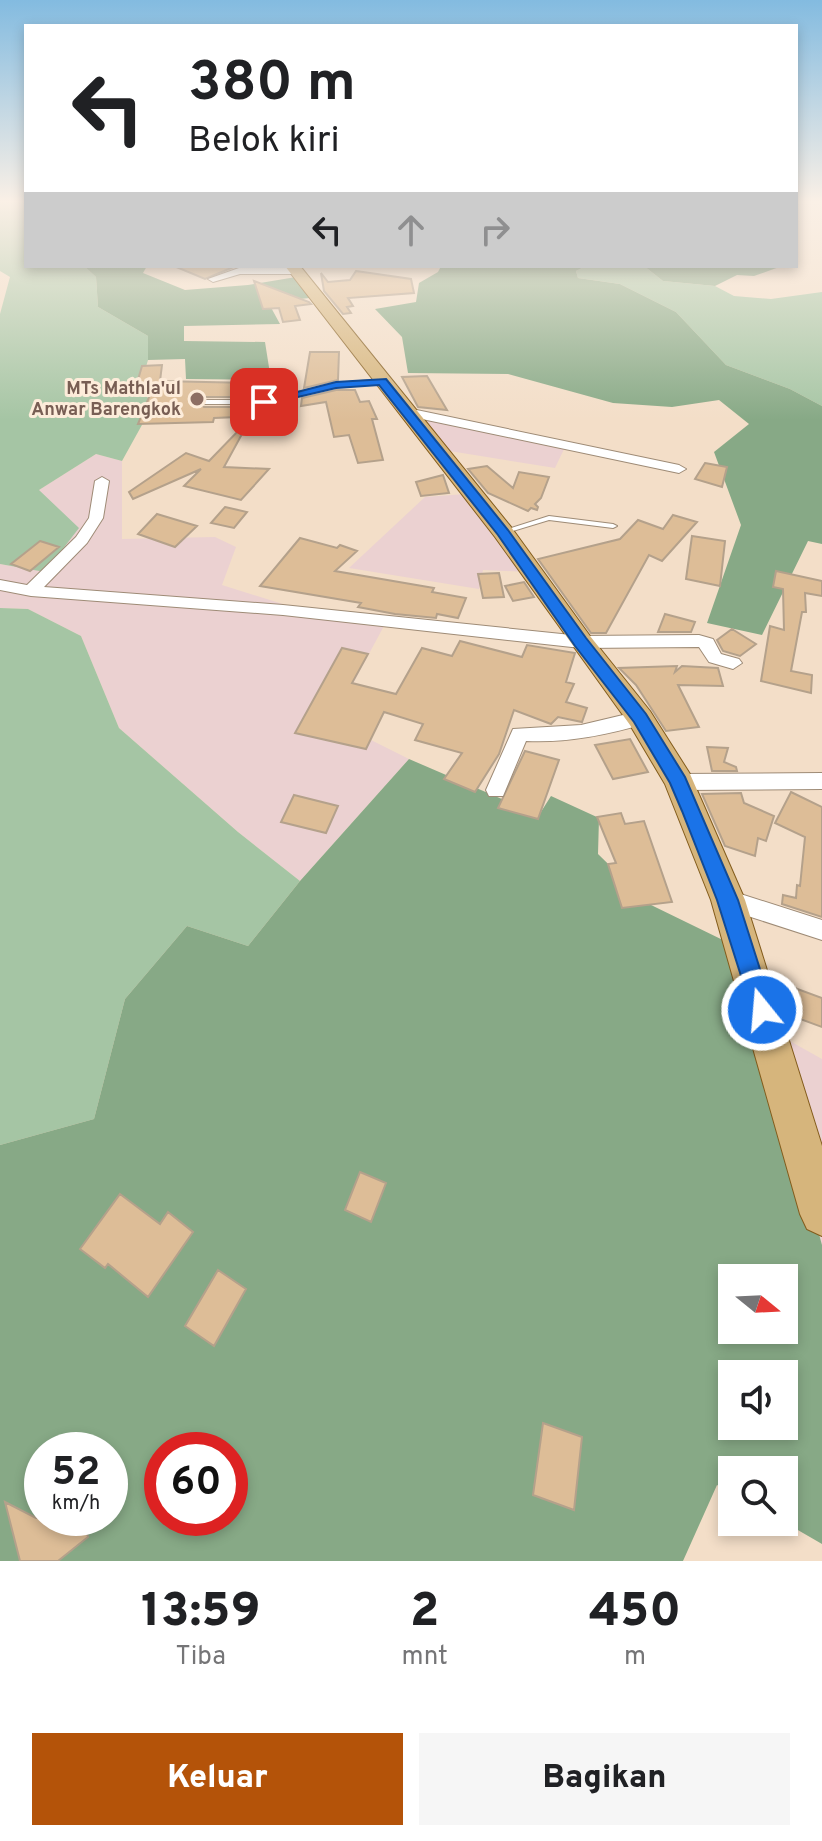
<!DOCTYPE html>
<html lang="id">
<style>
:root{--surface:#fff;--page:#f6f6f6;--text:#202124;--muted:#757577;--accent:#b45309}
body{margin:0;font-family:Overpass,sans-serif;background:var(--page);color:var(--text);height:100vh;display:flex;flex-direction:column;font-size:30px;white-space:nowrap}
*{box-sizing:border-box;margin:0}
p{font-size:26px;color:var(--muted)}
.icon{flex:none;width:44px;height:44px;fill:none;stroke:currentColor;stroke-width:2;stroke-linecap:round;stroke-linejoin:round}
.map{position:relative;height:1561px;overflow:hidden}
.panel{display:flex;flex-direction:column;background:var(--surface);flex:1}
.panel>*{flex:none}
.top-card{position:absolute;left:24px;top:24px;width:774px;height:244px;border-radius:0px;box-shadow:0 4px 12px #0003;background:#fff;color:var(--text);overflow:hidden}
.needle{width:52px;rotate:108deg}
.controls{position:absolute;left:718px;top:1264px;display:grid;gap:16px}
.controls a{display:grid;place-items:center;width:80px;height:80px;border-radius:0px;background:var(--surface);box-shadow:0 4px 12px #0003;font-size:40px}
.speed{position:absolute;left:24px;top:1432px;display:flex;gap:16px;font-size:40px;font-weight:700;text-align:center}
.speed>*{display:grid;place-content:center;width:104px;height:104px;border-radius:50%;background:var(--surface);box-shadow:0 4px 12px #0003;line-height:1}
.speed small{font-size:20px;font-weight:400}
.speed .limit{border:12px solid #d22;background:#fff;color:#111}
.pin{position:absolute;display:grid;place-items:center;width:68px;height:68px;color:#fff;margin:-34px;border-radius:16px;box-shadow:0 4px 12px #0006}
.me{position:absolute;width:88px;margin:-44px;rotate:343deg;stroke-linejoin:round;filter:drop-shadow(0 0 6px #0008)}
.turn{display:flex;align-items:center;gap:28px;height:168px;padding:0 32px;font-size:36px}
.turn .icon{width:104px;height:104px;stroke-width:2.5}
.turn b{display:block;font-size:56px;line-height:68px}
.lanes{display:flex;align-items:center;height:76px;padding:0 32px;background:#0003;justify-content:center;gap:40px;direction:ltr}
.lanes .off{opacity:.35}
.eta{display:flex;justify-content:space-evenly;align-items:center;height:136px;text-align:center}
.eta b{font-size:48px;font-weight:800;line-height:56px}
.button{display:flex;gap:16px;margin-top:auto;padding:16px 32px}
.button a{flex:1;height:92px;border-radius:0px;background:var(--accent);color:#fff;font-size:32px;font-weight:800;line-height:92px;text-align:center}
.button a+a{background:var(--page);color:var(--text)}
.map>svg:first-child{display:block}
.industrial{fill:#ebd1d1}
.green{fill:#a5c5a4}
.forest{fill:#87a986;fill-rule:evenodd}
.building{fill:#ddbd97;stroke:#b4a18b;stroke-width:2}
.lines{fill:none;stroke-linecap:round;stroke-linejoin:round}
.lane-casing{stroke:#9e8b76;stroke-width:2}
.street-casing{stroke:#9e8b76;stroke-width:2}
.primary-casing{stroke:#835c1c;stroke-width:2}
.lane{fill:#fff;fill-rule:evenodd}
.street{fill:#fff;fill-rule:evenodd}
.primary{fill:#d6b57c;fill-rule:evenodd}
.route{fill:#1a73e8;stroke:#114b97;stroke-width:2}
.education-dot{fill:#8d6e63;stroke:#fdecda;stroke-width:3}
.labels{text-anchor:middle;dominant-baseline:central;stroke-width:6;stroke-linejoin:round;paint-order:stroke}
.far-education-label{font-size:18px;font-weight:bold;fill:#785e54;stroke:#fdecda;text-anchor:end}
</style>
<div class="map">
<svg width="822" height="1561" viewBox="0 0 822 1561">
<rect width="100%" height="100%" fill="#f3dec8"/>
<path class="industrial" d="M413 416 566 445 555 468 431 448Z
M96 454 122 461V539L215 537 236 547 222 585 305 611 385 624 333 721 409 759 300 881 238 832 119 728 81 636 28 609 0 608V564L46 572 39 490Z
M466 494 528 572 483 570 479 589 349 568 425 497Z
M761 1025 822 1059V1245Z"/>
<path class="green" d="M26 201V266H84L96 277 98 307 148 336V360L140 387 153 405 122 461 96 454 39 490 79 528 45 572 0 564V314L10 277 0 271V202Z
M586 266H644L663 281 715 286 734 296 771 299 822 292V406L790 389 726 365 676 312 620 284 578 278 576 271Z
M0 608 28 609 81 636 119 728 238 832 300 881 248 946 187 926 125 999 94 1119 0 1145Z"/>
<path class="forest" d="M84 266H147L143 273 185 290 248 285 296 277 310 298 268 302 280 324 184 326V341L265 342 271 380 186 379 185 359 148 360V336L98 307 96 277Z
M441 266H586L576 271 578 278 620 284 676 312 726 365 790 389 822 406V544L808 541 762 635 707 623 741 525 714 452 749 424 719 400 672 407 613 403 508 374 408 373 402 337 375 309 416 302 419 283 438 272Z
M644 266H782L754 276 737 275 715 286 663 281Z
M409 759 539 815 551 796 599 818 598 854 649 904 729 943 761 1025 822 1245V1544L784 1522V1470H732V1493L717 1485 683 1561H0V1145L94 1119 125 999 187 926 248 946 300 881ZM732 1278H784V1330H732ZM732 1374H784V1426H732ZM42 1450H110V1518H42ZM162 1450H230V1518H162Z"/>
<path class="building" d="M174 266H236L205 279Z
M356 271 411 279 414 293 348 298 353 306 347 307 351 313 343 314 324 291 321 273 328 282 350 280Z
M254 281 309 302 311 304 295 306 300 320 283 322 279 308 263 309Z
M310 352H339L338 380 304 388Z
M162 365 160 381 251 383 246 397H204L198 401 204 407H242L238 417 214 418 213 422 138 424 152 390H135L142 366Z
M427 376 447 410 418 407 402 377Z
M336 390H355L360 402 369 401 377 419H372L383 460 358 463 349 435 334 437 326 402 301 406 302 398Z
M238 431 242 434 224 467 269 469 241 500 184 486 201 469 133 499 129 492 186 453 209 461Z
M705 463 727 467 722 487 695 479Z
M487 466 513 488 519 472 549 477 541 498 535 504 538 507 537 510 531 508 528 511 488 493 468 469Z
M443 475 449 493 421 496 416 482Z
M225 507 247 512 234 528 211 523Z
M157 514 197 526 175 547 138 534Z
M673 515 697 522 662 561 649 555 606 633H591L538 559 620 539 638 520 663 529Z
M692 536 725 541 720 586 686 579Z
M300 538 337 548 340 545 357 551 335 571 434 588 432 592 466 598 458 618 437 614 436 618 395 614 358 607 361 603 260 586Z
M40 541 59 547 30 571 11 564Z
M776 571 822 581V596L805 593 806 612H802L791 671 812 675 811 693 761 681 770 626 784 630 783 589 773 587Z
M499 573 504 597 483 598 478 574Z
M524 582 534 597 513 601 505 586Z
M665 614 695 622 691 632H658Z
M732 629 756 644 740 656 723 651 717 640Z
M460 641 522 657 527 645 575 653 566 682 574 684 566 702 587 708 582 722 558 717 551 724 514 710 499 754 475 792 444 779 462 753 415 740 423 724 384 712 366 749 295 733 342 648 368 654 352 683 396 694 422 648 452 656Z
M677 666 675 672 682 666 718 668 723 686 678 685 699 727 666 731 636 685 619 668Z
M630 739 648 772 613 779 595 745Z
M707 747 728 748 724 762 736 767 737 771H712Z
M525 751 559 760 538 819 498 808Z
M791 792 822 807V917L782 904 783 895 796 898 797 885 800 886 805 837 775 823Z
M741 793 744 803 774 816 766 841 758 838 755 856 725 846 702 794Z
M294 795 338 806 326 833 281 822Z
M621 813 625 824 644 821 672 902 622 908 608 864 616 863 597 817Z
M773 980 822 998V1027L784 1013Z
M360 1172 386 1183 371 1222 345 1210Z
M120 1194 160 1224 168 1212 193 1232 148 1297 108 1264 105 1268 80 1249Z
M218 1270 246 1289 214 1346 185 1326Z
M543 1423 582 1437 574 1510 533 1495Z
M5 1502 36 1518H82L88 1537 58 1561H20Z"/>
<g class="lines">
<g class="lane-casing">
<path id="lane" d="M382 379 384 380V382L336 387 264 404H204L201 402 204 400H264L336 383Z
M549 516 613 524 617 526 613 528 549 520 503 534 499 532Z"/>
</g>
<g class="street-casing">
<path id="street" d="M239 268H295L300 271 295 274H240L213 282 208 279Z
M407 408 679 465 686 469 679 473 403 415V409Z
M102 477 109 481 103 518 87 543 44 587 283 605 581 636 699 635 713 639 721 654 739 659 742 663 733 669 709 662 699 647 581 648 283 615 31 596 0 590V580L27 585 76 537 89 518 95 481Z
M640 711 649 718 647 723C607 735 568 743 526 741L503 796H489L486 790 513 729 581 725Z
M822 773V789L679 790 672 788 669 782 672 776 679 774Z
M728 890 822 920V940L720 907 717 900 720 893Z"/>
</g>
<g class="primary-casing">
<path id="primary" d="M285 266H300L511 527 590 636 650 711 690 774 745 900 822 1146V1236L807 1229 800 1214 711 900 665 784 630 725 495 537Z"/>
</g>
<use href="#lane" class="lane"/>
<use href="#street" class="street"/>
<use href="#primary" class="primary"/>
</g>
<linearGradient id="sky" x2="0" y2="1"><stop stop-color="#83bbe0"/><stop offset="0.48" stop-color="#faf0e6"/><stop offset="1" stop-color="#faf0e6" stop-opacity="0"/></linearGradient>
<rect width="822" height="420" fill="url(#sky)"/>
<path class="route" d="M386 379 508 530 586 638 646 714 685 777 738 900 773 1010 770 1017 762 1020 754 1017 717 900 682 811 670 783 634 722 575 646 498 535 379 385 336 388 264 405 258 402 336 382Z"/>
<circle class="education-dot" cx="197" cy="399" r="8"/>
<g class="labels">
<g class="far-education-label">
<text x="181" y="389">MTs Mathla'ul<tspan x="181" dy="21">Anwar Barengkok</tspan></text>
</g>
</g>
</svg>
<div class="controls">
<a><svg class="needle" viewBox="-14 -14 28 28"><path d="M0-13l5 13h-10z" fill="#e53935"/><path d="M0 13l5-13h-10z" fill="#757577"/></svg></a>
<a><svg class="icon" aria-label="sound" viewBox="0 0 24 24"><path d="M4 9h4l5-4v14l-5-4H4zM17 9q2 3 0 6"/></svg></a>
<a><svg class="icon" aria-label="search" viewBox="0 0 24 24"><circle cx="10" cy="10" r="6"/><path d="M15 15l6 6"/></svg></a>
</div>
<div class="speed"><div>52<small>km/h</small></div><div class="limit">60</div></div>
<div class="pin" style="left:264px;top:402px;background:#d93025"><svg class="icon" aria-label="arrive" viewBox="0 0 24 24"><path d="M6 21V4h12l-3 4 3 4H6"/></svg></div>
<svg class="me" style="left:762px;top:1010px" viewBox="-20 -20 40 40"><circle r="17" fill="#1a73e8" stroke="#fff" stroke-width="3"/><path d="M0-11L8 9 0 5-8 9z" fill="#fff"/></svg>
<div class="top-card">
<div class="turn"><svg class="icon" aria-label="left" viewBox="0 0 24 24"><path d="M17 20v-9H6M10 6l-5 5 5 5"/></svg><div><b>380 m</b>Belok kiri</div></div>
<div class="lanes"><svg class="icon" aria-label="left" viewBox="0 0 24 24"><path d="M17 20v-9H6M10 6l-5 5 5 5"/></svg><svg class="icon off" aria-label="ahead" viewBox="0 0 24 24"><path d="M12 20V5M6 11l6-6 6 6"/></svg><svg class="icon off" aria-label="right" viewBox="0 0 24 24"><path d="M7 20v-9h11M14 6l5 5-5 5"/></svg></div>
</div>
</div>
<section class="panel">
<div class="eta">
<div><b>13:59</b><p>Tiba</p></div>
<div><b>2</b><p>mnt</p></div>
<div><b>450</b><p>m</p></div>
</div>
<div class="button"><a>Keluar</a><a>Bagikan</a></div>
</section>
